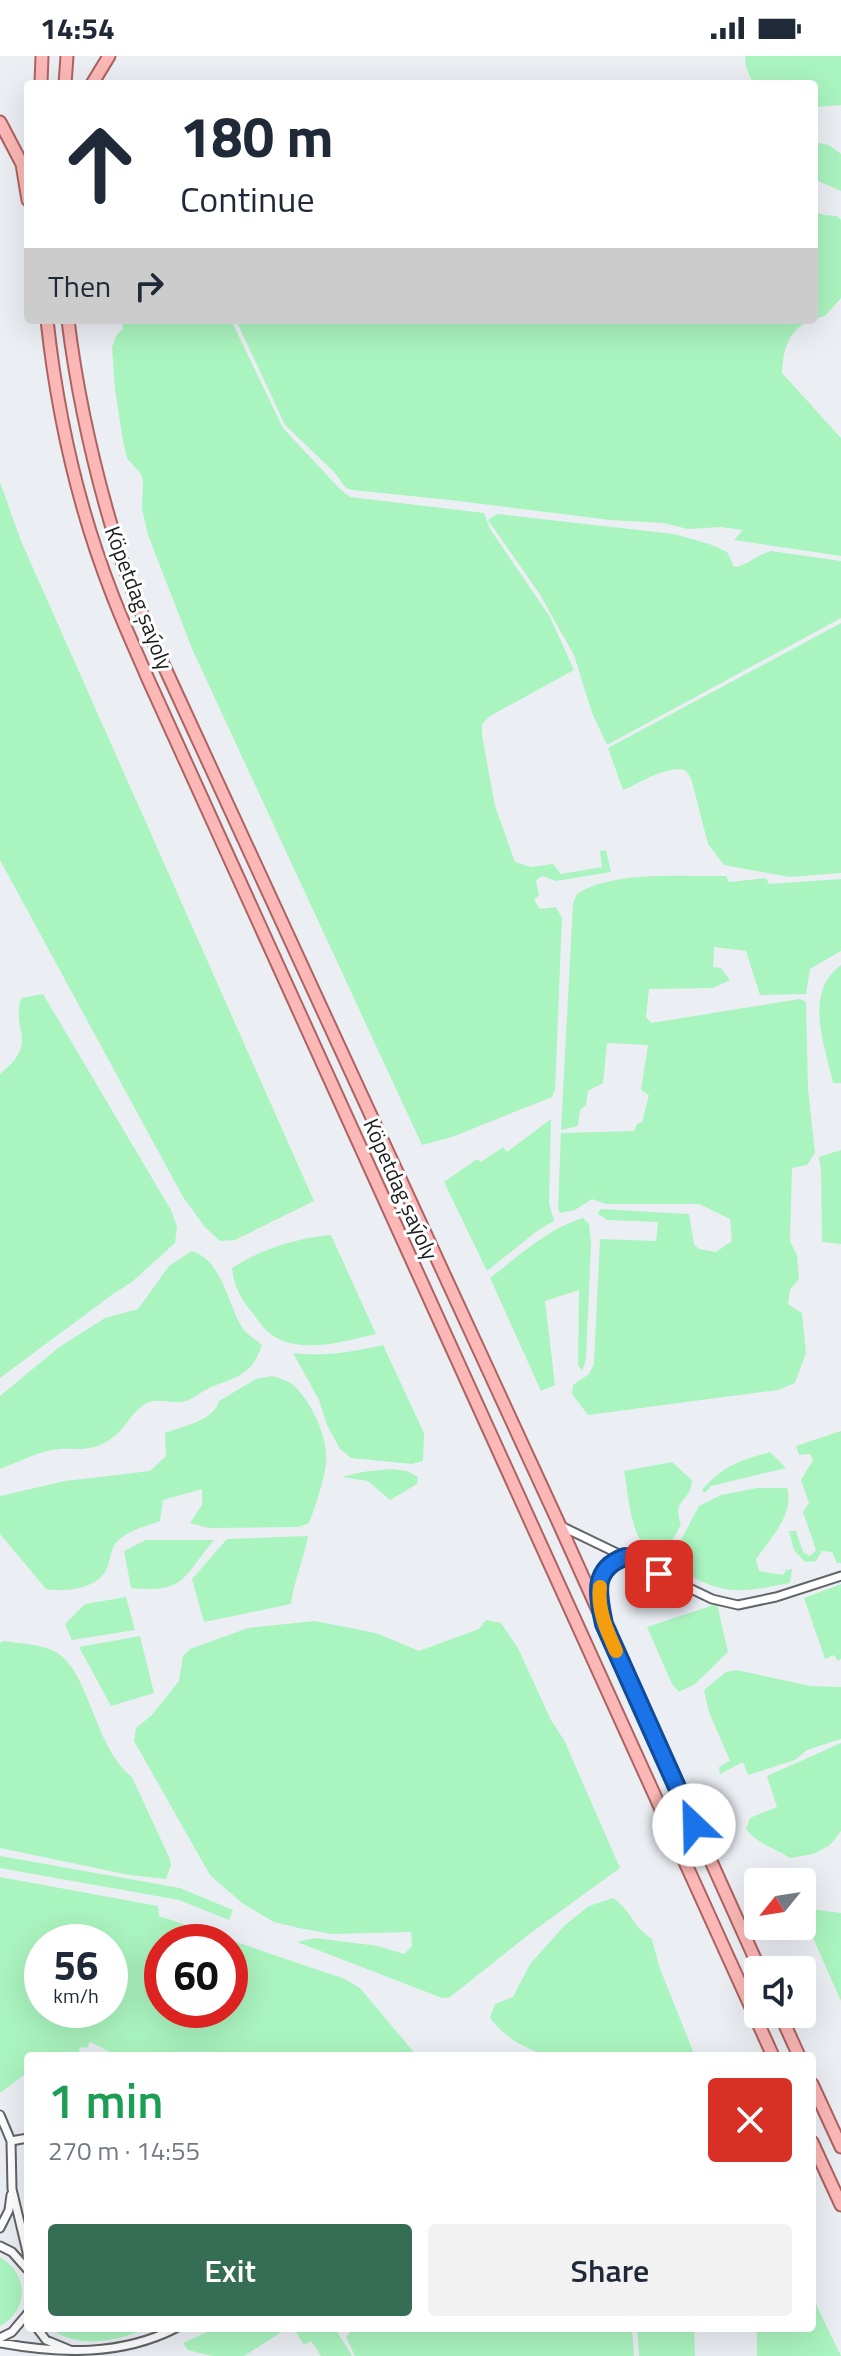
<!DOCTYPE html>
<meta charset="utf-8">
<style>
:root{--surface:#fff;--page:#f2f2f3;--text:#1f2937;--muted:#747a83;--accent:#356d55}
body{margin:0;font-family:"Titillium Web",sans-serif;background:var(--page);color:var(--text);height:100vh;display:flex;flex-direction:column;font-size:30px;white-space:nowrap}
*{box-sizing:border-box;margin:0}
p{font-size:26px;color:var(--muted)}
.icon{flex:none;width:44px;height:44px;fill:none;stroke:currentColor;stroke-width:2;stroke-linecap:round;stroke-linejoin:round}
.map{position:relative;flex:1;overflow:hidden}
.sheet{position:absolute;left:24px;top:1996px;width:792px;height:280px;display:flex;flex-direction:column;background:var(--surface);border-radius:8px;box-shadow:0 8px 32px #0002}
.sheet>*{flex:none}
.guide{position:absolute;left:24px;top:24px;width:794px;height:244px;border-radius:8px;box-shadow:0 8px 32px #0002;background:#fff;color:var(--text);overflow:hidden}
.needle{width:52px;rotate:240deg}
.buttons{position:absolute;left:744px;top:1812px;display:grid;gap:16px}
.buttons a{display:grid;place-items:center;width:72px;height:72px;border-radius:8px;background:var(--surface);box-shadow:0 8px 32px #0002;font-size:40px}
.speed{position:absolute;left:24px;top:1868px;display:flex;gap:16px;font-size:40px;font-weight:700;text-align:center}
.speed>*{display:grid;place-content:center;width:104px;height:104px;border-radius:50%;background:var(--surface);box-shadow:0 8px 32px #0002;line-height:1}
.speed small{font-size:20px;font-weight:400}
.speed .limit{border:12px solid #d22;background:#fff;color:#111}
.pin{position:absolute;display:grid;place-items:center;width:68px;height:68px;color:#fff;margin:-34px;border-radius:16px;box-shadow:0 4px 12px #0006}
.me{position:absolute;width:88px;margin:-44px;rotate:336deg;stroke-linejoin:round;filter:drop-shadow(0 0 6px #0008)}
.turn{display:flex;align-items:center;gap:28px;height:168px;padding:0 24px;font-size:36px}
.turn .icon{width:104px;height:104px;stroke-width:2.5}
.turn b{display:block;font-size:56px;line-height:68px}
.then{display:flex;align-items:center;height:76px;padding:0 24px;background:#0003;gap:16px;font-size:30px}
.round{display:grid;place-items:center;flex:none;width:84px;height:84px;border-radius:8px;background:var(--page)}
.headline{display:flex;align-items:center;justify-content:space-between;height:136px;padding:0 24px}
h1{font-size:48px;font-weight:600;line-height:60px;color:#1e9e55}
.button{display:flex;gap:16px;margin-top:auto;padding:16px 24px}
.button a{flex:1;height:92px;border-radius:8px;background:var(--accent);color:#fff;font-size:32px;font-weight:600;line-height:92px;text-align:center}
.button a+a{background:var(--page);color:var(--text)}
.status{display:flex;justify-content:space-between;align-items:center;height:56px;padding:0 40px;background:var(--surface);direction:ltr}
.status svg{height:22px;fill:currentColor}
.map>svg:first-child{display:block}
.green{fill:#aaf4bf;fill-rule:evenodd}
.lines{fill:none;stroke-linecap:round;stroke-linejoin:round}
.minor-casing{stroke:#616468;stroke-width:11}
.primary-casing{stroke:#ac6361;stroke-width:15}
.minor{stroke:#fff;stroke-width:7}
.primary{stroke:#fcb8b6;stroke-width:11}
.route-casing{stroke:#114b97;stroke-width:20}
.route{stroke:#1a73e8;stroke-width:14}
.slow{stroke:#f59e0b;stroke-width:14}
.labels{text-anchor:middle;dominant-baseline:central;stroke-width:6;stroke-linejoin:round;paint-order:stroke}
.street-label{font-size:22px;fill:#1b1d1e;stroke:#fff}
</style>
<div class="status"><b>14:54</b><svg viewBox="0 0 49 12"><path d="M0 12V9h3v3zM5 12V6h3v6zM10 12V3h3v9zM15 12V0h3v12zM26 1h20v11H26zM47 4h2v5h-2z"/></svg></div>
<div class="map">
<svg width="841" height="2300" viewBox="0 0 841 2300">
<rect width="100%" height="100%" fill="#ebeff4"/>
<path class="green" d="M745 0H841V49L814 51V28H753L746 11Z
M814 86 829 89 841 98V135L814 123Z
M814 155 824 159 837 160 841 164V242L825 260 814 263Z
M121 264H231L283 372 339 432 350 441 484 457 490 473 550 561 574 614 490 660 482 668V679L495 750 515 806 531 811 553 808 561 818 602 811 600 795 606 794 611 816 556 825 542 820 536 824 539 839 534 844 540 853 556 851 562 862 555 1034 552 1041 452 1081 422 1089 193 595 148 479 142 453 143 425 141 418 127 402 123 385 115 334 112 291 117 278 123 273Z
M236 264H812C788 273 783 294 782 317L841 382V500L734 484 743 474 721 471 688 473 663 467 610 464 450 444 352 434 346 432 334 416 285 369Z
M0 426 21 485 314 1145 235 1184 220 1185 204 1170 183 1141 0 804Z
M497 458 674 478 712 489 727 496 734 511C747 510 758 498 771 495L841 505V562L607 689 592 657 574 599 539 537 488 464Z
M841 567V817L789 821 724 809 708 788 691 722 685 714C666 709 640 727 623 734L608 692Z
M726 820 729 826 766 822 769 828 841 823V895L810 913 806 938 760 939 746 895 714 891 713 911 721 912 730 924 713 932 649 933 646 961 651 967 800 943 806 946 808 1033 815 1097 807 1109 792 1112 790 1185 797 1199 799 1223 790 1234 788 1248 802 1257 806 1297 795 1327 778 1334 588 1359 572 1338 573 1329 589 1318 594 1308 600 1183 656 1185 658 1166 607 1164 598 1158 600 1153 689 1158 694 1188 699 1193 716 1196 732 1185 730 1163 699 1148H606L592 1143 575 1154 560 1157 558 1153 561 1077 634 1075 637 1068 642 1066 649 1039 641 1034 648 989 607 987 603 1027 588 1035 586 1049 580 1054 578 1070 561 1074 573 847 577 838C613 814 683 821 726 820Z
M841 909V1027H833C825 989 803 937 841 909Z
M43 938 171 1154 177 1171 175 1187 132 1226 113 1238 0 1322V1018C40 986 11 976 21 942Z
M551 1063 549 1147 554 1165 537 1175 487 1215 444 1126 477 1103 481 1106 503 1091 507 1096Z
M841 1094V1188L822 1186 821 1114 819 1101Z
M583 1162 589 1168 591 1187 586 1303 582 1315 578 1309 579 1234 545 1245 555 1329 541 1335 490 1222C519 1200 548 1172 583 1162Z
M331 1179 376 1278C345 1285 301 1299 272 1279 264 1274 258 1264 252 1256 240 1242 234 1230 232 1212 261 1193 297 1182 331 1179Z
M192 1195C223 1205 227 1248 243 1273 248 1279 256 1284 262 1289 252 1318 239 1320 214 1330 202 1334 194 1344 181 1346 171 1347 160 1343 150 1346 132 1351 126 1376 106 1386 83 1398 73 1390 52 1394 35 1397 16 1407 0 1413V1340L58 1292 105 1262 138 1253 169 1210Z
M383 1289 424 1377 423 1405 412 1408 351 1402 340 1393 327 1369 319 1344 293 1297C324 1301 352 1296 383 1289Z
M272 1320C282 1323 293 1326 299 1335 314 1352 328 1383 326 1406 326 1418 314 1455 309 1467L299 1471 209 1472 190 1467 202 1449V1433L163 1444 160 1465C146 1470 125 1475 115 1488 111 1494 110 1505 107 1512 99 1533 65 1536 46 1533L0 1478V1440L65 1425 150 1415 166 1400 165 1377C183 1370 214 1365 219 1345L256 1323Z
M841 1375V1507H837L832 1496 822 1495 816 1505 805 1506 794 1494 789 1475H796L803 1496 810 1500 816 1494 803 1456 809 1447 801 1424 813 1404 810 1398 799 1399 796 1390Z
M770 1396 786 1412 711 1430 705 1437 702 1434C724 1409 739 1405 770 1396Z
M672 1406 692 1424C691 1447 671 1442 681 1468 675 1479 669 1497 656 1500 630 1488 629 1440 624 1415Z
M391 1413 407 1415 418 1421 417 1428 390 1444 368 1425 342 1421 362 1416Z
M757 1432H787C795 1458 770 1483 756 1503L759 1515 783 1519 786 1514 792 1513 790 1527C752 1534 730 1541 695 1522 685 1516 676 1513 672 1501L699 1450 721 1439Z
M308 1480C304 1503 294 1524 291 1548L204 1566 192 1523 227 1483Z
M146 1484H214C181 1523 186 1537 131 1532L124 1495Z
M841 1528V1603L838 1605 834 1599 825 1603 804 1542Z
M126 1541 135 1574 72 1584 65 1568 85 1548Z
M717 1548 728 1596 695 1628 679 1636 672 1628 647 1571Z
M486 1564 501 1567 518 1592 551 1664 564 1684 620 1812 532 1876 450 1941 442 1942 297 1886 315 1882 378 1890 404 1898 412 1890 411 1876 332 1878 299 1872 274 1866 242 1847 210 1819 134 1685 136 1672 152 1659 179 1625 183 1600 190 1593 248 1572 315 1565 376 1577 419 1595 479 1573Z
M140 1580 154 1637 111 1650 79 1591Z
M4 1585C21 1588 45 1588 59 1598 90 1620 95 1692 132 1721L169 1801 171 1809 166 1823 129 1819 0 1792V1587Z
M737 1614 810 1630 841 1631V1683L807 1694 795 1704 748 1719 743 1706 720 1718 719 1711 730 1705 709 1656 704 1634 726 1616Z
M841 1687V1775L830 1789 813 1798 790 1802C772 1790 760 1790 746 1773L750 1762 777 1751 767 1720Z
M0 1800 180 1832 233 1854 229 1864 179 1844 0 1812Z
M0 1821 158 1850 159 1860 345 1923 360 1932 417 2000H118L90 1986 87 1992 80 1991 78 2000H28V2016L0 2037ZM42 1886H110V1954H42ZM162 1886H230V1954H162Z
M613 1842C632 1855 631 1869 652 1883L659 1910 695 2000H550C525 1993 506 1983 490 1962L495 1948 513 1941 530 1908 565 1869 589 1850Z
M802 1852 841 1857V1945L802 1857Z
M0 2201C29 2218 29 2254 0 2270Z
M812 2240 841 2300H757V2272H812Z
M49 2272H147C118 2286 77 2293 49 2272Z
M216 2272H281L283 2275 244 2300H212L188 2294 183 2287Z
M335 2272 352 2300H321L311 2285 304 2289 294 2273Z
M353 2272H632L634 2300H355L346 2281Z
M637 2272H694L695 2300H639Z"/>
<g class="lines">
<g class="minor-casing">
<path id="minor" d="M561 1470 712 1543 738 1549 776 1541 841 1520
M601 1553C596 1528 598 1510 625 1501
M0 2059 11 2085
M28 2082 11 2085 12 2133 27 2196 28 2213
M0 2172 9 2154 11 2139
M0 2190 12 2196 27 2213
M37 2272 46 2284 70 2294
M0 2282 12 2276 28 2257
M0 2287C61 2298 121 2300 176 2272"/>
</g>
<g class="primary-casing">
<path id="primary" d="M41 28 42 0
M65 28 67 0
M92 28 109 0
M0 66 22 108 28 144
M47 264C57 356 78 451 112 538 123 567 136 595 148 623L773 2000
M68 264C78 346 97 426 122 505 132 536 146 567 158 597L560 1470 760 1914
M780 1958 799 2000
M812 2028 841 2091
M812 2086 841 2149"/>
</g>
<use href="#minor" class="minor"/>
<use href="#primary" class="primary"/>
</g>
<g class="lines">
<g class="route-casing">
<path id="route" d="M659 1518 625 1501C591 1513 598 1539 604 1568L694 1769"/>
</g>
<use href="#route" class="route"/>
<path class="slow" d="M600 1531C597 1553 607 1575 616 1595"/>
</g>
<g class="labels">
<g class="street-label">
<text transform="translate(139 542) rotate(69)">Köpetdag şaýoly</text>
<text transform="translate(401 1133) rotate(66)">Köpetdag şaýoly</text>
</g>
</g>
</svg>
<div class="buttons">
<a><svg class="needle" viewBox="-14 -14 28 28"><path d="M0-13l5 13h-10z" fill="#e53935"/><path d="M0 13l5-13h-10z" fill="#747a83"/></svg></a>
<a><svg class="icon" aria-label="sound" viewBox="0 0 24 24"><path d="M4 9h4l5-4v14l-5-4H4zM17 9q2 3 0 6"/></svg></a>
</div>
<div class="speed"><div>56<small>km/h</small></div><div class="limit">60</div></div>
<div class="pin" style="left:659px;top:1518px;background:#d93025"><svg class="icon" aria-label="arrive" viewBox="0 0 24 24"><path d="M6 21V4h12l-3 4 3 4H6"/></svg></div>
<svg class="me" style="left:694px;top:1769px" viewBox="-20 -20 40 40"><circle r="19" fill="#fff"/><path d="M0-13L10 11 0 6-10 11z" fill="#1a73e8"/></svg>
<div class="guide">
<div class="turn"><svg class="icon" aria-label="ahead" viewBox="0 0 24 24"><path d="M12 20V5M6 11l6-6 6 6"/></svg><div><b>180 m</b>Continue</div></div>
<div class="then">Then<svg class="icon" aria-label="right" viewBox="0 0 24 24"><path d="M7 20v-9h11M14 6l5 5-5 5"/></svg></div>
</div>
<section class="sheet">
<div class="headline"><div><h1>1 min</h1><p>270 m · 14:55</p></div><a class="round" style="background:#d93025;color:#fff"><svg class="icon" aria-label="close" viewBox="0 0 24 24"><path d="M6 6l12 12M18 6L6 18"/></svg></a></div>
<div class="button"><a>Exit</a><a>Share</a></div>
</section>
</div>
